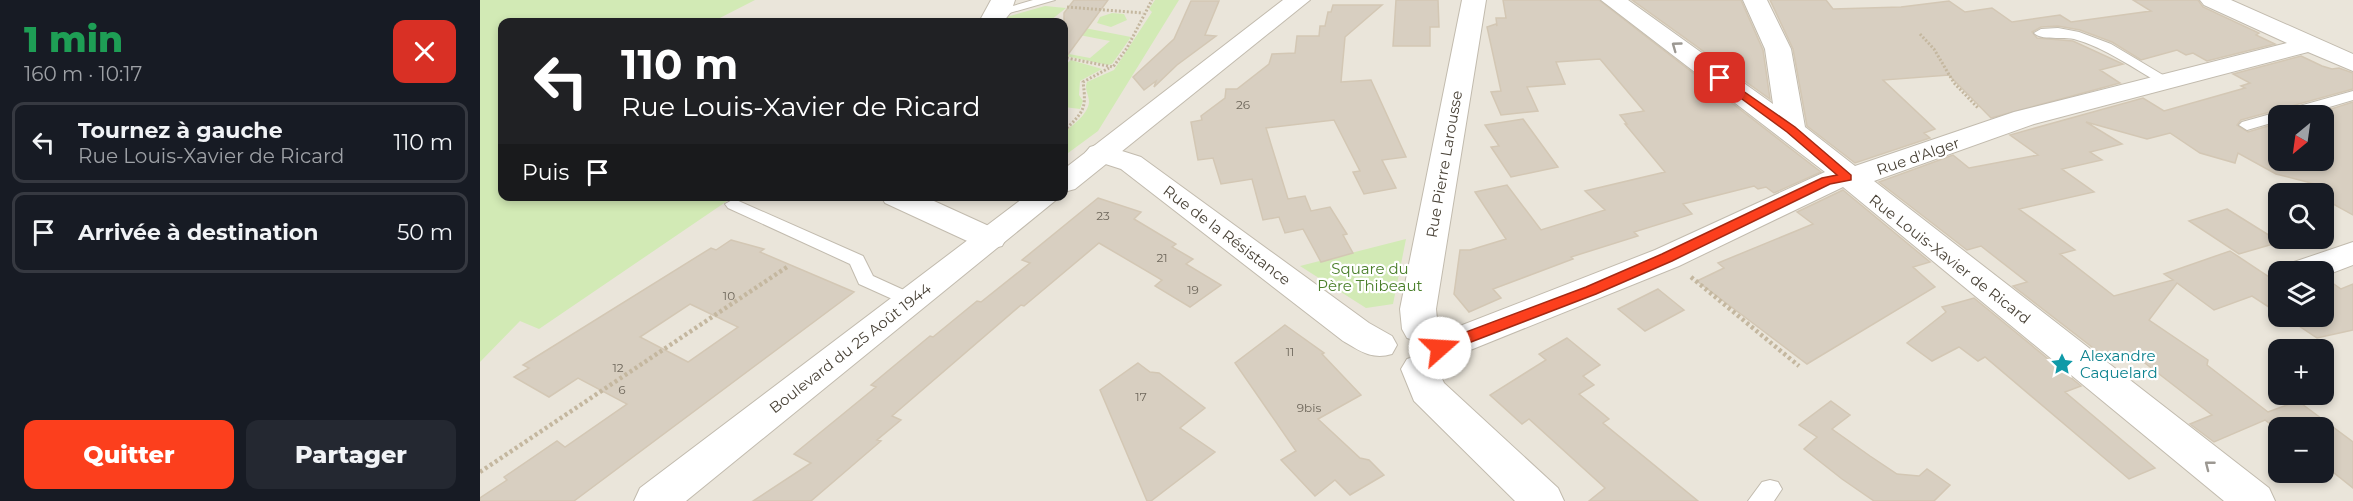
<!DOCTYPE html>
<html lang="fr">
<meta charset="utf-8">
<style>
:root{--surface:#171b24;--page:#242831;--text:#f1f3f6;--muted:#9ea1a6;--line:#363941;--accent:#fc3f1d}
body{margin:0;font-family:Montserrat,sans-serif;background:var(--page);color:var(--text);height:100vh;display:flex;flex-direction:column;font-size:22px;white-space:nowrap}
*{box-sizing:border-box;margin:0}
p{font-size:20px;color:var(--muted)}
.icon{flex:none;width:33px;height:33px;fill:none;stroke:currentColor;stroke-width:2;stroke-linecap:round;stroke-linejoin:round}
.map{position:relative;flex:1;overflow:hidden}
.panel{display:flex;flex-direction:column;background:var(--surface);width:480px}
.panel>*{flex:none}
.guide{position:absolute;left:18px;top:18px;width:570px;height:183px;border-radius:12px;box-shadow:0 3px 9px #0003;background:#202124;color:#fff;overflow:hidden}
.needle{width:39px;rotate:209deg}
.tools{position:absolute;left:1788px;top:105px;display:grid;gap:12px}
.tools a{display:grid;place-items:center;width:66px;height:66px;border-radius:12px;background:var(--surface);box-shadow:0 3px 9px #0003;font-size:30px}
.pin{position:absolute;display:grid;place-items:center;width:51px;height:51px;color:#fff;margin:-26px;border-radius:12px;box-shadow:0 3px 9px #0006}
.me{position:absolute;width:66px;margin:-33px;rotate:71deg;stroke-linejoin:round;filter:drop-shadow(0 0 4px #0008)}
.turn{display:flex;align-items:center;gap:21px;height:126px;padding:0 24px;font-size:27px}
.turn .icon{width:78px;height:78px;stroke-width:2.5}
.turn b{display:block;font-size:42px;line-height:51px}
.then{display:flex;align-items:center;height:57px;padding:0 24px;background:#0003;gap:12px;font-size:22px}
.round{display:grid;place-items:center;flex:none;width:63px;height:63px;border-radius:12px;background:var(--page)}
.head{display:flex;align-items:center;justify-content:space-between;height:102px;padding:0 24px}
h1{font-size:36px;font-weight:800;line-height:45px;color:#1e9e55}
.button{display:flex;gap:12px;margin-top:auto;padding:12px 24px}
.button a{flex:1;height:69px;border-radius:12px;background:var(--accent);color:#fff;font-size:24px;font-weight:800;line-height:69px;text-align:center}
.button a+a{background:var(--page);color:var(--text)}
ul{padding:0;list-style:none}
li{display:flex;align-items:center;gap:18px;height:81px;margin:0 12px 9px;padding:0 12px;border:3px solid var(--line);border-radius:12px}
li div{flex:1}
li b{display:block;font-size:22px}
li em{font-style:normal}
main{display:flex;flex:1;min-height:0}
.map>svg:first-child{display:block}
.residential{fill:#eae5da;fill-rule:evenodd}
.green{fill:#d2eab5}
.building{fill:#d8cfc1;stroke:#d3c7b4;stroke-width:1.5;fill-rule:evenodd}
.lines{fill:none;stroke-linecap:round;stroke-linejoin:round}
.service-casing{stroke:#c2bbae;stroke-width:2}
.minor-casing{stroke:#c2bbae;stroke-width:2}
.tertiary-casing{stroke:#c2bbae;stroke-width:2}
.path-far1{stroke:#c4b79f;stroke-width:3;stroke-dasharray:2 2;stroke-linecap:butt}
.path{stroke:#c4b79f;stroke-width:4.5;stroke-dasharray:3 3;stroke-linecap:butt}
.service{fill:#fff;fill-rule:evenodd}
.minor{fill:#fff;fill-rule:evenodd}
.tertiary{fill:#fff;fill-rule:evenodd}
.oneway{stroke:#9c9892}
.route{fill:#fc3f1d;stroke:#a42913;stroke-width:1.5}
.labels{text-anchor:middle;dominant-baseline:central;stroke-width:4.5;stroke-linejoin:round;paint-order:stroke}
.number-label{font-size:12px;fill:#6e675b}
.street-label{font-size:15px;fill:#4b4439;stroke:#fff}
.park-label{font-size:15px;fill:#4a7f2a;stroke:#fff}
.culture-label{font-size:15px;fill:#0d838f;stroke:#fff;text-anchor:start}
</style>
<main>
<section class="panel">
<div class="head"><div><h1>1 min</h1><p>160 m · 10:17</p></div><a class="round" style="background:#d93025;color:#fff"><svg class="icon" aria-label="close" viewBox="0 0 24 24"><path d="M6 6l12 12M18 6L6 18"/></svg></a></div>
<ul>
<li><svg class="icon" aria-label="left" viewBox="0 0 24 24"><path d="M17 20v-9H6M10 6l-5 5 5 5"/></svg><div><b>Tournez à gauche</b><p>Rue Louis-Xavier de Ricard</p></div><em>110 m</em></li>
<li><svg class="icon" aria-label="arrive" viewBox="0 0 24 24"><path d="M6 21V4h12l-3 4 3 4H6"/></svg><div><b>Arrivée à destination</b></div><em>50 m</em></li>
</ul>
<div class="button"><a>Quitter</a><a>Partager</a></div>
</section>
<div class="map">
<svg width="1873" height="501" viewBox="0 0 1873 501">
<rect width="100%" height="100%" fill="#f6f3ec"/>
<path class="residential" d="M0 0H1873V501H0ZM22 22H584V196H22ZM1798 116H1844V160H1798ZM1798 194H1844V238H1798ZM1798 272H1844V316H1798ZM1798 350H1844V394H1798ZM1798 428H1844V472H1798Z"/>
<path class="green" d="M0 0H275L232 22H22V196L253 197 59 329 40 321 0 362Z
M675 0H699L618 131 584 156V133C592 125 608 115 609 102 609 94 604 90 607 82L634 70 672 12 669 9Z
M565 6 586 8 571 20 579 22H519L530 16Z
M632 13 644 14 647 20 631 27 617 23 620 17Z
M584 24 651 37 632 64 628 65 586 56 589 54 610 58 630 41 584 32Z
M591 60 622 69 600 81 599 95 603 101 600 109 584 107V66Z
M926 239 913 304 886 308 820 266Z"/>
<path class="building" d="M594 0H628L584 60V13Z
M916 0H958L959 27H950V46H913Z
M1023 0H1119L1341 172 1294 193 1286 187 1278 189 1274 186 1203 204 1212 214 1154 232 1158 236 1091 257 1093 259 1013 289 1021 298 989 312 974 294 980 250H990L1026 239 995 192 1027 185 1061 230 1125 210 1105 191 1185 172 1145 124H1147L1140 115 1164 111 1120 59 1076 62 1085 84 1047 87 1058 111 1021 115 1011 92 1021 91 1007 27 1016 24 1017 26 1016 18H1026Z
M1152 0H1261L1283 50 1290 99Z
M1290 0H1346L1353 9 1421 7 1469 1 1485 12 1512 8 1532 22 1580 15 1591 22 1671 11 1653 0H1718L1723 7 1779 33 1776 35 1795 44 1727 61 1713 53 1706 55 1697 50 1661 60 1632 42 1600 30 1578 26 1561 27 1552 32 1557 38 1593 41 1643 64 1620 70 1640 83 1511 118 1469 75 1403 80 1455 129 1444 133 1450 138 1375 163 1327 126 1313 49Z
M711 1H739L725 35 736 36 697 65 674 87 676 81 664 90 653 77 694 39Z
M853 5H902L865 37 861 82 891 80 926 157 902 160 916 188 884 194 873 172 880 171 854 120 786 128 808 199 825 196 831 211 850 207 867 234 863 235 873 253 841 262 823 229 805 233 799 217 783 220 772 179 741 184 733 158 718 160 711 122 722 120 721 116 745 98 746 89H757L789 64 792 54 815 53 817 36H839L840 26H845L848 12H851Z
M1821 56 1842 66 1852 69 1859 68 1873 73V89L1761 120 1757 125 1768 132 1798 123V160H1844V116H1829L1873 102V215L1844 199V194H1833L1820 186 1831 183 1796 174 1758 153 1755 163 1720 153 1690 133 1667 139 1606 122 1642 144 1610 152 1622 160 1582 169 1614 192 1539 209 1595 250 1580 254 1634 296 1693 280 1684 274 1750 251 1798 283V313L1772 296 1734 310 1697 283 1669 320 1728 360 1727 365 1788 412 1818 401 1873 442V488L1844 465V428H1798V430L1785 420 1734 442 1710 424 1732 415 1652 353 1630 361 1533 286 1547 282 1501 246 1487 250 1399 182 1473 155 1489 168 1558 155 1530 135 1663 98 1684 111 1765 88 1761 86 1770 83 1753 74Z
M1043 119 1078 167 1031 177 1011 147 1019 146 1005 125Z
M1363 190 1450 262 1433 267 1455 287 1327 364 1217 281 1244 268 1238 263 1333 224 1317 212Z
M618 198 661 212 654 219 696 244 692 247 713 259 706 264 741 285 710 307 675 286 682 280 619 243 544 306 541 305 412 416 421 420 397 440 401 441 331 501H273L331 463 314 454 396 387 391 385 450 336 453 337 497 301 501 302 550 263 542 260Z
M1747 209 1800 242 1759 254 1709 221Z
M251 240 284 249 280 252 374 292 94 501H0V498L27 480 24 477 77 441 85 447 147 404 98 378 69 397 34 377 49 368 43 365 231 248 236 250ZM210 304 258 327 208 362 160 337Z
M1851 282 1861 289 1873 284V330L1837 338 1804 316H1844V285Z
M1178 289 1204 310 1165 331 1138 309Z
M1494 298 1601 386 1585 392 1675 468 1649 479 1505 357 1498 361 1479 347 1452 361 1427 343 1466 312 1462 307Z
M805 325 844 353 842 354 881 395 838 419 880 458 889 460 904 475 870 495 855 480 835 496 801 460 816 451 755 363Z
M1087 338 1120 365 1103 376 1114 385 1099 394 1129 419 1123 423 1218 501H1109L1125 488 1049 419 1042 424 1010 395 1066 360 1059 354Z
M658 363 670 372 679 373 725 408 700 428 735 452 671 501H667L620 390Z
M1351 401 1370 415 1352 429 1390 456 1417 474 1439 476 1447 469 1470 485 1454 501H1394L1362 479 1324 449 1337 437 1319 425Z"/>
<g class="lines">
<g class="service-casing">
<path id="service" d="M553 0H575L519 16 513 12Z
M1578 28 1599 32 1631 44 1693 81 1686 85 1681 84C1653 68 1626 48 1594 39 1583 36 1562 41 1554 33L1561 29Z
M1873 91V100L1819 116H1798V121L1767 130 1759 125 1762 122Z
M254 199 383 256 393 276 437 296 440 301 437 306 430 307 379 284 370 264 248 208 245 204Z
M1290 480 1298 482 1302 489 1294 501H1268L1282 482Z"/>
</g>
<g class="minor-casing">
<path id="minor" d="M511 0H535L531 12 523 22H499Z
M982 0H1006L956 309 958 329 954 336 1175 250 1345 172 1121 0H1148L1293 104 1285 49 1263 0H1287L1311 49 1325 127 1375 166 1534 112 1807 43 1724 5 1720 0H1751L1873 54V71L1828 52 1554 124 1394 181 1789 488 1795 501H1744L1363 187 1199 266 973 357 960 361 947 357 942 348 946 340 940 342 927 338 922 329 920 309Z
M620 144 661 157 889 323 912 336 917 345 912 354C892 360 880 351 863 341L641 169 610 159 605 153 610 147Z
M401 196H443L522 232 526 239 522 246 510 249 498 246 405 203Z
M1873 242V265L1844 276V272H1803L1808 264Z
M940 355 953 359 964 383 1078 488 1084 501H1035L934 401 921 369 927 359Z"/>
</g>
<g class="tertiary-casing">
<path id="tertiary" d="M803 0H830L595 189 584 192V169Z
M546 196H581L206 501H154L160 488Z"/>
</g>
<path class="path-far1" d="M587 7 663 13
M1440 34 1454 49 1474 83 1498 108
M584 61 587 58 633 67 647 48 672 0
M584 131C603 112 607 110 603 82L629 68"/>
<path class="path" d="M1211 277 1319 366
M0 472 307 267"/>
<use href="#service" class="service"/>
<use href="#minor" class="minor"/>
<use href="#tertiary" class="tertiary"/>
</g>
<defs><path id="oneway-chevron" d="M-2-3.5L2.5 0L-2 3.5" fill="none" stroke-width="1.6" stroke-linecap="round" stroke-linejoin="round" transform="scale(1.5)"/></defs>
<g class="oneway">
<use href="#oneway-chevron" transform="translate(1196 46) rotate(-144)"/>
<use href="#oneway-chevron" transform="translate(1729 465) rotate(-142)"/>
</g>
<path class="route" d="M1240 75 1315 127 1371 175V180L1350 184 1192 261 1116 294 965 352H954L952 348 954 344 1106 287 1182 254 1342 178 1357 175 1307 132 1236 80 1234 78Z"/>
<defs>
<g id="sight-bare" transform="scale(1.8)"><path d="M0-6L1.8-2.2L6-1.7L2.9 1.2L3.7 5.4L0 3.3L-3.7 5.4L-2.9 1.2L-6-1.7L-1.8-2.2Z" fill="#0f9aa8" stroke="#fff" stroke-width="2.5" paint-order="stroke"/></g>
</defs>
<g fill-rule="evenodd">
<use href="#sight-bare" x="1582" y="364"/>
</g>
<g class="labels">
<g class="number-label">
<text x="763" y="104">26</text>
<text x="623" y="215">23</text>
<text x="682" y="257">21</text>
<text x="713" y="289">19</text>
<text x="249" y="295">10</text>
<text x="810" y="351">11</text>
<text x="138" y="367">12</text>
<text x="142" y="389">6</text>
<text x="661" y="396">17</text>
<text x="829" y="407">9bis</text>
</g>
<g class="street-label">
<text transform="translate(1438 156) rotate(-19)">Rue d'Alger</text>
<text transform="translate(964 164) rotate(-80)">Rue Pierre Larousse</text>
<text transform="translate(747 235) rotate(37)">Rue de la Résistance</text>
<text transform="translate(1470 259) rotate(38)">Rue Louis-Xavier de Ricard</text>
<text transform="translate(370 348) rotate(-38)">Boulevard du 25 Août 1944</text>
</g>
<g class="park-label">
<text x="890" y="268">Square du<tspan x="890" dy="17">Père Thibeaut</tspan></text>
</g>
<g class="culture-label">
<text x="1600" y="355">Alexandre<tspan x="1600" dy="17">Caquelard</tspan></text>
</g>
</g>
</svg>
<div class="tools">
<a><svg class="needle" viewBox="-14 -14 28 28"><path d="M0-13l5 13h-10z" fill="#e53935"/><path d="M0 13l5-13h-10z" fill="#9ea1a6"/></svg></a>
<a><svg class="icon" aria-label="search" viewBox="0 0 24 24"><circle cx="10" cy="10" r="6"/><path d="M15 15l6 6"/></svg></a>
<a><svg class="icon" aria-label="layers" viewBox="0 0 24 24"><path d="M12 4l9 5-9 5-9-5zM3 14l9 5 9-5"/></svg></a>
<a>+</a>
<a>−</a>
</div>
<div class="pin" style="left:1240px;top:78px;background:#d93025"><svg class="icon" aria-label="arrive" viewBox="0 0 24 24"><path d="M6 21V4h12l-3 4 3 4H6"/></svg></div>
<svg class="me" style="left:960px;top:348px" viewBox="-20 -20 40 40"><circle r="19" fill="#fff"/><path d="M0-13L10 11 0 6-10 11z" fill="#fc3f1d"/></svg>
<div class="guide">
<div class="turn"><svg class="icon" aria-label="left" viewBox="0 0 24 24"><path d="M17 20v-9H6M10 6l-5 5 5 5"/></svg><div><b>110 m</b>Rue Louis-Xavier de Ricard</div></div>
<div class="then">Puis<svg class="icon" aria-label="arrive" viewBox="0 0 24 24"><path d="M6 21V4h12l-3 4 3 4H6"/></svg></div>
</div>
</div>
</main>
